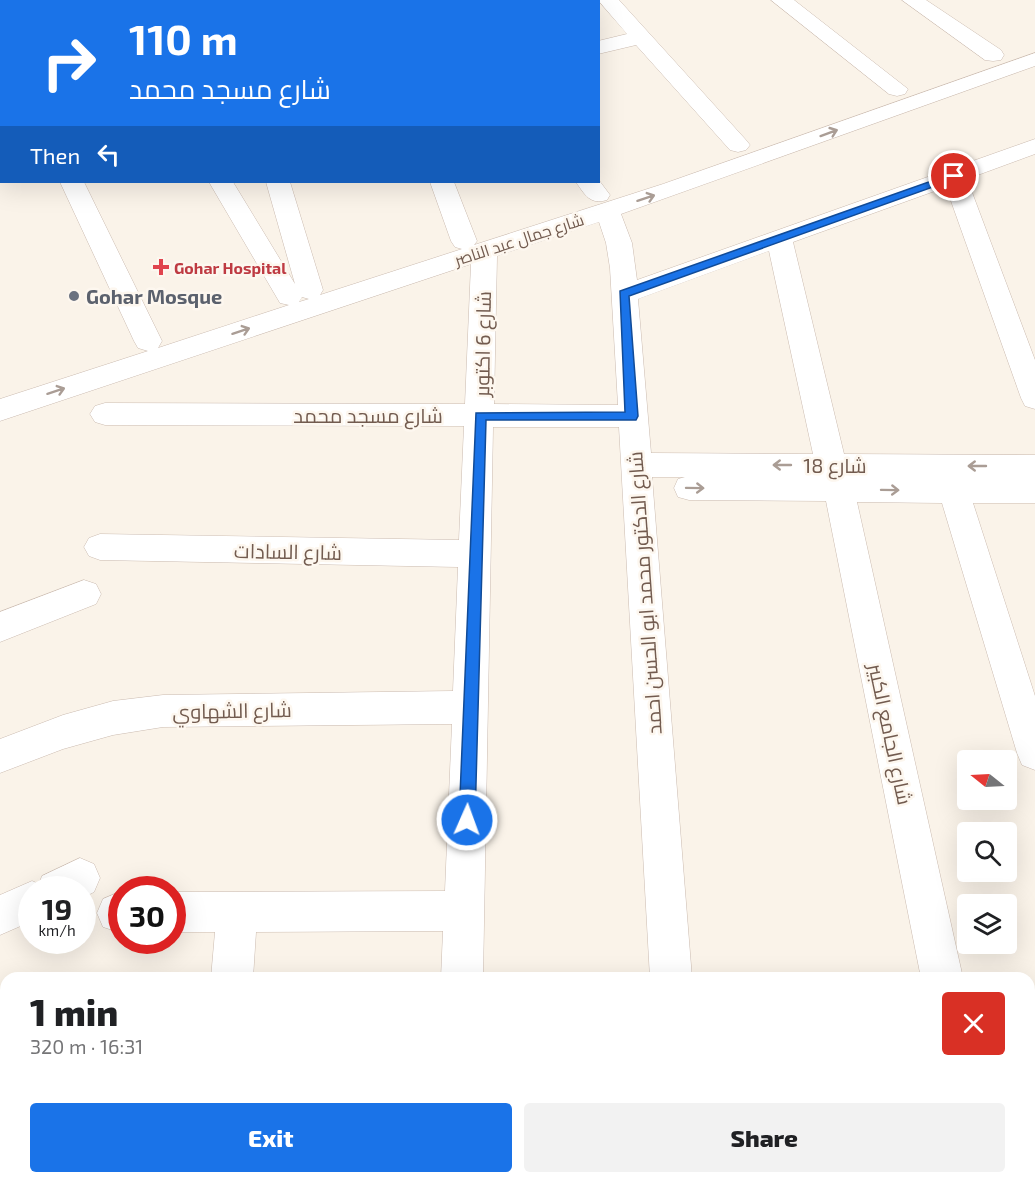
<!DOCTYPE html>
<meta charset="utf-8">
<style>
:root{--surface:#fff;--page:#f2f2f2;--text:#202124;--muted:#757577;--accent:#1a73e8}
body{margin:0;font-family:"Exo 2",Cairo,sans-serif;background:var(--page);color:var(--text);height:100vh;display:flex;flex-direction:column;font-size:22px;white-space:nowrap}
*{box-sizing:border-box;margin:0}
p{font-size:20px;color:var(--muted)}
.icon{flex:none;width:33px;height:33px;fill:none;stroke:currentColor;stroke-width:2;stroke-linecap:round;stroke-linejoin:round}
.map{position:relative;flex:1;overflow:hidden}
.side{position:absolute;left:0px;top:972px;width:1035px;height:212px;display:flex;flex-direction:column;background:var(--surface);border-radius:18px 18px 0 0;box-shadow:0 6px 24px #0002}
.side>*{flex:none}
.hud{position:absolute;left:0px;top:0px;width:600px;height:183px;box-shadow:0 6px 24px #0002;background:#1a73e8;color:#fff;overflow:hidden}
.needle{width:39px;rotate:288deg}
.controls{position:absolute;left:957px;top:750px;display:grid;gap:12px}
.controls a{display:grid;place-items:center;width:60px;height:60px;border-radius:6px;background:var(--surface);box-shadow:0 6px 24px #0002;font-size:30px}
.speed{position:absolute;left:18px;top:876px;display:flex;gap:12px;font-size:30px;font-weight:700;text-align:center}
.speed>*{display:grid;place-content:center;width:78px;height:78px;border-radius:50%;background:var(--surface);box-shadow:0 6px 24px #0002;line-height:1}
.speed small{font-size:15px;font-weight:400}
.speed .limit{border:9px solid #d22;background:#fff;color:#111}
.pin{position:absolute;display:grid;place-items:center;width:51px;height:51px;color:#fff;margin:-26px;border:3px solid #fff;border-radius:50%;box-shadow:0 2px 6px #0007}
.me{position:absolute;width:66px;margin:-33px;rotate:2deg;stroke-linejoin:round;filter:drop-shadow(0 0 4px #0008)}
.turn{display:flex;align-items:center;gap:21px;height:126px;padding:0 30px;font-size:27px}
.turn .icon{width:78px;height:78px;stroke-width:2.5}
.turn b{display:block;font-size:42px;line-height:51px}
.then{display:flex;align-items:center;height:57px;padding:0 30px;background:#0003;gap:12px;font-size:22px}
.round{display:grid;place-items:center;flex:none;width:63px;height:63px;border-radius:6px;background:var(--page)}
.headline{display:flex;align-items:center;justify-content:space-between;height:102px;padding:0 30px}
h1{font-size:36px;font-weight:800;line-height:45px}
.cta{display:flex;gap:12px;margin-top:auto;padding:12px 30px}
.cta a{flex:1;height:69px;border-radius:6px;background:var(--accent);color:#fff;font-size:24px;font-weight:800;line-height:69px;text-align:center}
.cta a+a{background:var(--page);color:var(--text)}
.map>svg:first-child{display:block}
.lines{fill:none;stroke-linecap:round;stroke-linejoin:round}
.minor-casing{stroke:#cbbbb0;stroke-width:1}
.minor{fill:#fff;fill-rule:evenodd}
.oneway{stroke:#aa9d95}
.route{fill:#1a73e8;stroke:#114b97;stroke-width:1.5}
.health-dot{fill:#e0444e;stroke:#fdf7ef;stroke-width:2}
.worship-dot{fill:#6b7280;stroke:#fdf7ef;stroke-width:2}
.labels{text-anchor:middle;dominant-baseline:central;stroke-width:5;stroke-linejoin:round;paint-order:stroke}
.far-street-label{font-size:16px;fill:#725b4f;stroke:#fdf7ef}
.far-health-label{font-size:16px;font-weight:bold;fill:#be3a42;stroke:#fdf7ef;text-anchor:start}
.worship-label{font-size:20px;font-weight:bold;fill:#5b616d;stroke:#fdf7ef;text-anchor:start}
.street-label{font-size:20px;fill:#725b4f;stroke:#fdf7ef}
</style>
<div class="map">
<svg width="1035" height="1183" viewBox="0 0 1035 1183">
<rect width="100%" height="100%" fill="#faf3e9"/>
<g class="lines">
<g class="minor-casing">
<path id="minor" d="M102 0H122L123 2H103Z
M218 0H238V2H218Z
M359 0H379V2H359Z
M447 0H467L468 2H448Z
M598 0H619L746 140 750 145 746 150 738 152 730 150 636 45 598 54V41L627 34Z
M771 0H794L908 89 905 94 897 96 889 94Z
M902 0H926L1001 50 1004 55 1001 60 993 61 985 60Z
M0 23H2V38H0Z
M1035 53V66L621 214 632 243 637 280 1035 139V154L967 179 1035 360V409L1025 406 1021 398 946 187 793 242 844 454 1035 455V503H973L1035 696V770L1022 765 1017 753 942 503 857 502 963 978H921L826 501 689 500 678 497 674 488 678 479 685 477H652L692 978H650L619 427H493L483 978H441L443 931 256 932 253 978H211L215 932H172V892L445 891 452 724 163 727 113 735 63 749 0 773V739L63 715 113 701 163 695 453 691 458 567 100 560 89 556 84 547 89 538 100 534 459 540 464 426 105 425 95 422 90 414 95 406 105 403 465 404 471 264 0 421V399L148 351 138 348 134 341 60 182H84L162 341 158 348 289 305 280 303 209 182H233L295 284 266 182H290L323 290 320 295 462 249 455 247 451 241 430 182H454L477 241 474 245 663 184ZM599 222 606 243 610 268 618 405 494 404 497 256ZM769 251 813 454 651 453 638 299ZM302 297 309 299 299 302Z
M0 80H2L0 94Z
M598 179 610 195 607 200C590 205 585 195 576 182H598Z
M84 580 96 584 101 594 96 604 0 642V612Z
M80 858 94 864 100 878 94 892 82 898V890H32V921L0 935V895L32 881 39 884 42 876Z
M117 893H122V933L103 927 97 913 103 899Z
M1029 1021H1035V1063H1029Z
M195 1178H241V1183H195Z
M430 1178H476V1183H430Z
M662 1178H708L709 1183H663Z
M961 1178H1007L1008 1183H962Z"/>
</g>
<use href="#minor" class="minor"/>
</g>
<defs><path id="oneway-shaft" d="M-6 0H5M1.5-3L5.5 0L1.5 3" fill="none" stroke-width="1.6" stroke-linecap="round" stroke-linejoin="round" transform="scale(1.5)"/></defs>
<g class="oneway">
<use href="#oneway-shaft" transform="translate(829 133) rotate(-20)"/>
<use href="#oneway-shaft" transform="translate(646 198) rotate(-18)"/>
<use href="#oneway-shaft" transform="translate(241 331) rotate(-18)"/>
<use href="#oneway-shaft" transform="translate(56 391) rotate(-18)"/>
<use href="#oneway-shaft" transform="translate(782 465) rotate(-180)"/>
<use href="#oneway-shaft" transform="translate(977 466) rotate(-180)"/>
<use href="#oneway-shaft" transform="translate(695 488) rotate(1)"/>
<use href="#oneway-shaft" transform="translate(890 490) rotate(1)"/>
</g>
<path class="route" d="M954 173 959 176 958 178 629 296 638 416 636 420H486L475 820 473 826 467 828 462 826 459 820 476 413 625 412 620 291Z"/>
<path class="health-dot" d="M158 258h6v6h6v6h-6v6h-6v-6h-6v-6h6z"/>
<circle class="worship-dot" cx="74" cy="296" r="6"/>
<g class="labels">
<g class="far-street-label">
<text transform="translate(519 239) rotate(-18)">شارع جمال عبد الناصر</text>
</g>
<g class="far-health-label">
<text x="174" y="267">Gohar Hospital</text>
</g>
<g class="worship-label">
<text x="86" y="296">Gohar Mosque</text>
</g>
<g class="street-label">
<text transform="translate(482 344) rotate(-89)">شارع 6 اكتوبر</text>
<text x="368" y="415">شارع مسجد محمد</text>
<text x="835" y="465">شارع 18</text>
<text transform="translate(288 551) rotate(1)">شارع السادات</text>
<text transform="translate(644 593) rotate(-94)">شارع الدكتور محمد ابو الحسن احمد</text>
<text transform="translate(232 710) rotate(-1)">شارع الشهاوي</text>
<text transform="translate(891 734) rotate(78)">شارع الجامع الكبير</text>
</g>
</g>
</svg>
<div class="controls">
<a><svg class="needle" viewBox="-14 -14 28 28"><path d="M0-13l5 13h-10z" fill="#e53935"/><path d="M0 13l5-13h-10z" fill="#757577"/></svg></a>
<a><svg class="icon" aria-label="search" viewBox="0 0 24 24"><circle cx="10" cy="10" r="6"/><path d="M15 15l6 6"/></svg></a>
<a><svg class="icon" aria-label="layers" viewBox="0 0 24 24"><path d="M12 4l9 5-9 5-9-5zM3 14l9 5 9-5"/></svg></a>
</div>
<div class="speed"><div>19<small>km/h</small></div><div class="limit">30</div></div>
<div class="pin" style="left:954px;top:176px;background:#d93025"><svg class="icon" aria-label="arrive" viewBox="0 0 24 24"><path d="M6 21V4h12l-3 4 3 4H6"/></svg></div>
<svg class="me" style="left:467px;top:820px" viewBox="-20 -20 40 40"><circle r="17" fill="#1a73e8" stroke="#fff" stroke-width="3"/><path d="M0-11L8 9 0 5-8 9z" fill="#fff"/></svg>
<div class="hud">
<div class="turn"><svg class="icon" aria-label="right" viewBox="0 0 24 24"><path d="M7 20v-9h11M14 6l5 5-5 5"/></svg><div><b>110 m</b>شارع مسجد محمد</div></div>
<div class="then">Then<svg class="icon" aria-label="left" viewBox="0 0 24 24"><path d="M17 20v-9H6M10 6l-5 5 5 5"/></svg></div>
</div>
<section class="side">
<div class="headline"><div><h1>1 min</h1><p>320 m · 16:31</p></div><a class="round" style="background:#d93025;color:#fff"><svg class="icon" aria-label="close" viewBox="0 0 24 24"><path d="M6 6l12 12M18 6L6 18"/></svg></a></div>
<div class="cta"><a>Exit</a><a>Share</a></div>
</section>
</div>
